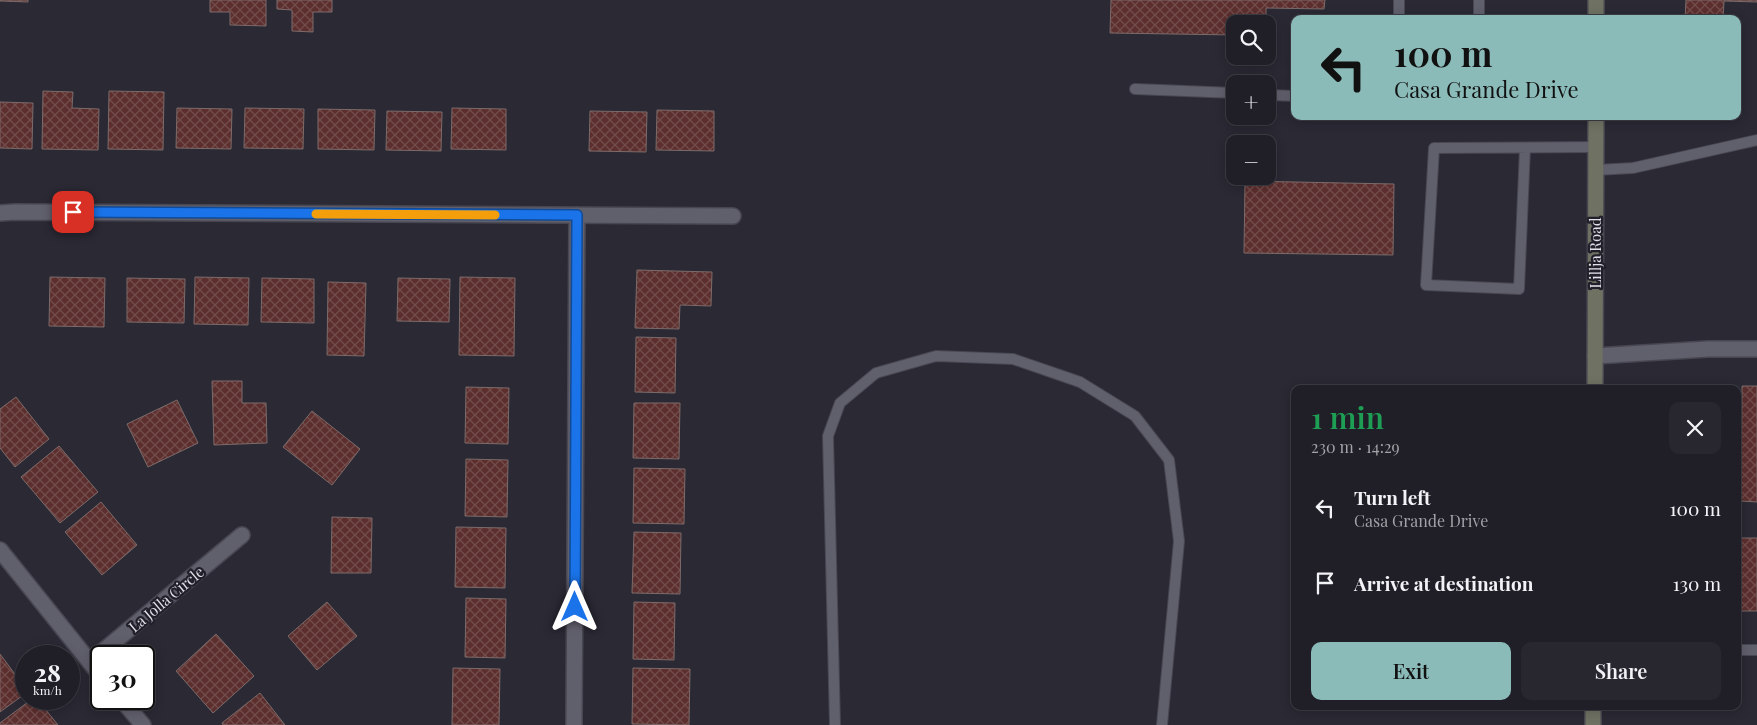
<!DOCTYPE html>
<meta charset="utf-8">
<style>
:root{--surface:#201f27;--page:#28272f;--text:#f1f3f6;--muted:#a2a2a7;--line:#3d3d44;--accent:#8bbbb9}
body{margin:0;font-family:"Playfair Display",serif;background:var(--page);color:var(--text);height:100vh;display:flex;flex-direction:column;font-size:19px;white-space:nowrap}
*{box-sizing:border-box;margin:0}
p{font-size:16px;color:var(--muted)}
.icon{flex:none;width:28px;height:28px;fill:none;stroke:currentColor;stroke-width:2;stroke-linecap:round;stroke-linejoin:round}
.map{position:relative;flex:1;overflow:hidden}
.details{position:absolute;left:1291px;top:385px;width:450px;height:325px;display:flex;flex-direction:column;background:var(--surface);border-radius:10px;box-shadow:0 2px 12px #0003,0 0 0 1px var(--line)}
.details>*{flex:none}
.hud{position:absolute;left:1291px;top:15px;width:450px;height:105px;border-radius:10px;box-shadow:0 2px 12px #0003,0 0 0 1px var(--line);background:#8bbbb9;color:#111;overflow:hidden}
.fabs{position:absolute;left:1226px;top:15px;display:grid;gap:10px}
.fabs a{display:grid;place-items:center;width:50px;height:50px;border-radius:10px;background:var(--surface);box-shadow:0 2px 12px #0003,0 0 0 1px var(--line);font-size:25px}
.speed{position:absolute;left:15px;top:645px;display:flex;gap:10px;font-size:25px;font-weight:700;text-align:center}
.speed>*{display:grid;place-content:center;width:65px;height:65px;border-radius:50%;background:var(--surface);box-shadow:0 2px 12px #0003,0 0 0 1px var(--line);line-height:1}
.speed small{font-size:12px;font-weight:400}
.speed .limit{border:2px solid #111;border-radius:8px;background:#fff;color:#111}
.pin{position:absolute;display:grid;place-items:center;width:42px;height:42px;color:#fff;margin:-21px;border-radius:10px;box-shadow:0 2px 8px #0006}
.me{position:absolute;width:55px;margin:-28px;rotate:0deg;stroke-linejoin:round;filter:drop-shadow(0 0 4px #0008)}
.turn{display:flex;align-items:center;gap:18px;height:105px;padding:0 20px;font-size:22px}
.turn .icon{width:65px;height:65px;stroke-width:2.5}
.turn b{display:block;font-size:35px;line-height:42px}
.round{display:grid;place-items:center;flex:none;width:52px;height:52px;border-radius:10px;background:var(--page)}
.headline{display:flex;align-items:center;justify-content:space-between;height:85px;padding:0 20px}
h1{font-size:30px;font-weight:600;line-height:38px;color:#1e9e55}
.cta{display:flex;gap:10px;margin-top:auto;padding:10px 20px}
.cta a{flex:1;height:58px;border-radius:10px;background:var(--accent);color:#111;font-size:20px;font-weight:600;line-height:58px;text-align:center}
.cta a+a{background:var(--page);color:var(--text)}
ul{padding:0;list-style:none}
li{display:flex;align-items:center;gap:15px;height:75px;padding:0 20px}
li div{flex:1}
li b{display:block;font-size:19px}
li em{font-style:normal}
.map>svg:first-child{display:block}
.building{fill:url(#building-cross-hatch);stroke:#7c6b6a}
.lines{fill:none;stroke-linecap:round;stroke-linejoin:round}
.lane-casing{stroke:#484751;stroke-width:12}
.street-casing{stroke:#484751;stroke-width:18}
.secondary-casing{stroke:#484751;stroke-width:18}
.lane{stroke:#605f6c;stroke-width:10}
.street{stroke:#605f6c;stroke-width:15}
.secondary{stroke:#6f7263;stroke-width:15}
.route-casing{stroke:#114b97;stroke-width:12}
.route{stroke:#1a73e8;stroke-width:9}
.slow{stroke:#f59e0b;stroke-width:9}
.labels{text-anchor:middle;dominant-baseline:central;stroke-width:4.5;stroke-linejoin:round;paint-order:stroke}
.street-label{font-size:15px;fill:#e0e0e7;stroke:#201f2a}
</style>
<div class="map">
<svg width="1757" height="725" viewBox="0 0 1757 725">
<defs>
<pattern id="building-cross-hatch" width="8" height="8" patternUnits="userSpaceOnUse" patternTransform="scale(1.25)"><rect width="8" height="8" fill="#5c2f2e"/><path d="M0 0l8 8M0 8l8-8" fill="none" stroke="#734d4c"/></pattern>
</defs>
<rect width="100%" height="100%" fill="#2a2934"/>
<path class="building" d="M0 0H28V2L0 1Z
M210 0H266V26L230 25V12H210Z
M277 0H332V12H313V32L292 31V10L277 9Z
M1111 0H1325L1324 9 1266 8V24H1235V35L1110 33Z
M1686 0H1757V2L1724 1 1723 19H1685Z
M43 91 73 92 72 108 99 109 98 150 42 149Z
M109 91 164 92 163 150 108 149Z
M0 102 33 103 32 149 0 148Z
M177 108 232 109 231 149 176 148Z
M245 108 304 109 303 149 244 148Z
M452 108 506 109V150L451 149Z
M318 109 375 110 374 150 318 149Z
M657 110 714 111V151L656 150Z
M387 111 442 112 441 151 386 150Z
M590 111 647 112 646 152 589 151Z
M1245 181 1394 184 1393 255 1244 253Z
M637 270 712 272 711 306 680 305 679 329 635 328Z
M50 277 105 278 104 327 49 326Z
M195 277 249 278 248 325 194 324Z
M460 277 515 278 514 356 459 355Z
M127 278 185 279 184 323 127 322Z
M262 278 314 279V323L261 322Z
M398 278 450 279 449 322 397 321Z
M328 282 366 283 364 356 327 355Z
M636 337 676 338 675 393 635 392Z
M212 381H242V403H266L267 443 214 445Z
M1742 386H1757V502L1741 501Z
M466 387 509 388 508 444 465 443Z
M16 397 49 439 15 467 0 448V409Z
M177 400 198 443 148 467 127 424Z
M634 403H680L679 459 633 458Z
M312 411 360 449 332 485 283 447Z
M59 446 98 492 60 523 21 477Z
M466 459 508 460 507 517 465 516Z
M634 468 685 469 684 524 633 523Z
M101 502 137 545 102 575 65 532Z
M332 517 372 518 371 573H331Z
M456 527 506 528 505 588 455 587Z
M634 532 681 533 680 594 632 593Z
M1741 538H1757V611H1741Z
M466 598 506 599 505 658 465 657Z
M327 602 357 636 317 670 288 636Z
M634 602 675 603 674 660 633 659Z
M216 634 254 676 213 713 176 671Z
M0 654 26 689V693L0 712Z
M453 668 500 669 499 725H452Z
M633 668 690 669 689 725 632 724Z
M260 693 285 725H223L222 723Z
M32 699H37L58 725H0V723Z"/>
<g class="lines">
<g class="lane-casing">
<path id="lane" d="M1479 0V19
M1399 19V0
M1135 89 1235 93
M1268 95 1295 96
M1525 148 1519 289 1426 285 1434 148 1596 147
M1595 170 1633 168 1757 140
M1738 650H1757
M835 725 828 436 840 403 876 373 936 356 1013 359 1080 382 1135 416 1169 460 1179 541 1162 725"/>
</g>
<g class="street-casing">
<path id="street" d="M0 213 15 212 733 216
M1595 356 1708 349H1757
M0 550 101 676
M90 662 242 535
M121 699 143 725
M574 725 577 215"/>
</g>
<g class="secondary-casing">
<path id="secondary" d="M1596 19V0
M1595 389 1596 116
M1593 725V706"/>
</g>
<use href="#lane" class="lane"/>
<use href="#street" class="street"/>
<use href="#secondary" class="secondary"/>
</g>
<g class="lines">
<g class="route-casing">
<path id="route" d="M73 212 577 215 575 607"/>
</g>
<use href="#route" class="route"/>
<path class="slow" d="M316 214 495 215"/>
</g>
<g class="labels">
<g class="street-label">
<text transform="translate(1595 253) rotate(-90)">Lillja Road</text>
<text transform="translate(166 599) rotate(-40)">La Jolla Circle</text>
</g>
</g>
</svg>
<div class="fabs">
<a><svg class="icon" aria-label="search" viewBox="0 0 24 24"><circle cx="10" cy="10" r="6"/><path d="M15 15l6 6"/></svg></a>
<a>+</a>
<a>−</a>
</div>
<div class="speed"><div>28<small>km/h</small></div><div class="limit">30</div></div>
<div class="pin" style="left:73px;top:212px;background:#d93025"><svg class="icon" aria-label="arrive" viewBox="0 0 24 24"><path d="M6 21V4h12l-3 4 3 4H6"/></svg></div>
<svg class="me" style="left:575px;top:607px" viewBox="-20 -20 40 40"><path d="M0-17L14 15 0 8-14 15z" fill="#1a73e8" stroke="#fff" stroke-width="4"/></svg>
<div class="hud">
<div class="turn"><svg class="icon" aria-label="left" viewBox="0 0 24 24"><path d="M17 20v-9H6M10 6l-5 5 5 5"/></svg><div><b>100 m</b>Casa Grande Drive</div></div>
</div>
<section class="details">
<div class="headline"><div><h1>1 min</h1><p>230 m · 14:29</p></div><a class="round"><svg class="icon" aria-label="close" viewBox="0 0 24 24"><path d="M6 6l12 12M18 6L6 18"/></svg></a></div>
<ul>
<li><svg class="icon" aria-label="left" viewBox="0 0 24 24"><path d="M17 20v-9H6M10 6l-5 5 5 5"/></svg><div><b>Turn left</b><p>Casa Grande Drive</p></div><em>100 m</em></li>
<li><svg class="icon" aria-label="arrive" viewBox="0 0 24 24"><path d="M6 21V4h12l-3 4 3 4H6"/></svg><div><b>Arrive at destination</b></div><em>130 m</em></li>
</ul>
<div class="cta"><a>Exit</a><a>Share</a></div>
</section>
</div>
